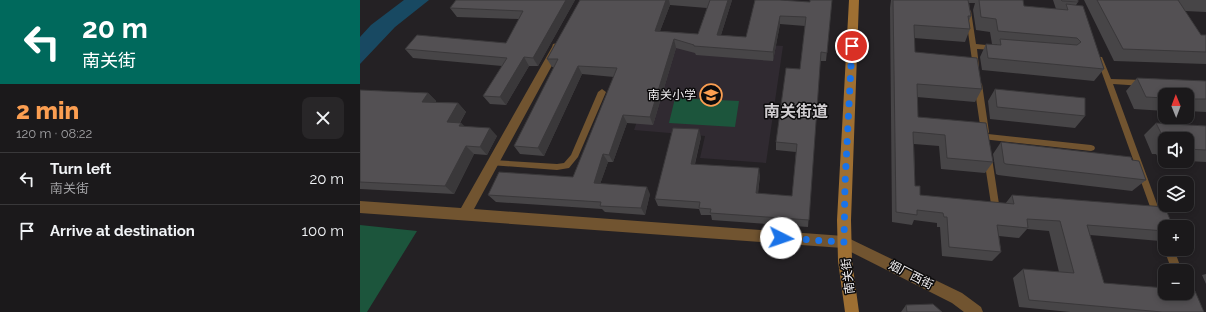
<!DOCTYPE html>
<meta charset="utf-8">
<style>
:root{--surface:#1b191b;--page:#282628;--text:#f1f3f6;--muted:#a0a0a3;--line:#39383a;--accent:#fb9e51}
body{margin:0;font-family:Raleway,"Noto Sans SC",sans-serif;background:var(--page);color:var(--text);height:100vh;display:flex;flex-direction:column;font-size:15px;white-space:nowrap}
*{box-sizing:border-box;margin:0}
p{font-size:13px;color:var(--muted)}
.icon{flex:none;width:22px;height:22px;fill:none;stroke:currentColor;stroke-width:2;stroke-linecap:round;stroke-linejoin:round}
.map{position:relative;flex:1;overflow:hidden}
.side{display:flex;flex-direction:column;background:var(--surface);width:360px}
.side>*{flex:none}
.hud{background:#00695c;color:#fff;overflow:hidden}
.needle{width:26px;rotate:359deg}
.tools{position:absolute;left:798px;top:88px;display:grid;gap:8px}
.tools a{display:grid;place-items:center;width:36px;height:36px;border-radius:8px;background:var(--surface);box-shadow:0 2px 6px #0003,0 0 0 1px var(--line);font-size:20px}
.pin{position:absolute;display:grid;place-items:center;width:34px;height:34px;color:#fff;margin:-17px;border:2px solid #fff;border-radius:50%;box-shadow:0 1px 4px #0007}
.me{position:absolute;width:44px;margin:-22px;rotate:94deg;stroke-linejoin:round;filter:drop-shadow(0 0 3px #0008)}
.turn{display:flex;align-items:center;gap:14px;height:84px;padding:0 16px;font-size:18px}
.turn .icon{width:52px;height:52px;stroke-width:2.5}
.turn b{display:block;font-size:28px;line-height:34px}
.round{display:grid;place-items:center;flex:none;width:42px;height:42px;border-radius:8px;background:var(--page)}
.overview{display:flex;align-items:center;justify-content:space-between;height:68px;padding:0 16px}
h1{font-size:24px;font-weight:800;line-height:30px;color:var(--accent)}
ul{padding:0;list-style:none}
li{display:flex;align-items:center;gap:12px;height:52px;padding:0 16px;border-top:1px solid var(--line)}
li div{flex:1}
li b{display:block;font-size:15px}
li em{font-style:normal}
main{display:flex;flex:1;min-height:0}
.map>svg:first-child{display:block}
.built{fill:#302a31}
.green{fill:#1c553c}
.water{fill:#184962}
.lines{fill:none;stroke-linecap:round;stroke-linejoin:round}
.lane{fill:#715430;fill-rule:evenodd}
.street{fill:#715430;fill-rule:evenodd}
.secondary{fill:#9e6f32;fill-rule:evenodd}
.wall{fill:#474547;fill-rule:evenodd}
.shaded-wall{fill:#3a383a}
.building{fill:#535053;stroke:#3a383a}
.route{stroke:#1a73e8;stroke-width:7;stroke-dasharray:0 12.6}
.labels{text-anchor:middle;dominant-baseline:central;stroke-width:3;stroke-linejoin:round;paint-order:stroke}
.poi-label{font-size:12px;fill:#f3f1f3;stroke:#0c0b0c;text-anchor:end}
.street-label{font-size:12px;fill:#f3f1f3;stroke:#0c0b0c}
.district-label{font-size:16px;font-weight:bold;fill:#d0cdd0;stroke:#0c0b0c}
</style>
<main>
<section class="side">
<div class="hud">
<div class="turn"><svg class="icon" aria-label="left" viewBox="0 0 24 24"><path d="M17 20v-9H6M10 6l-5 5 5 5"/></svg><div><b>20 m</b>南关街</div></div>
</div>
<div class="overview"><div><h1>2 min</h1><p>120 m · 08:22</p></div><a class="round"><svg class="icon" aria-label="close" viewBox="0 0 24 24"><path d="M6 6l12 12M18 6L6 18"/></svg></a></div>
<ul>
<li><svg class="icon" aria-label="left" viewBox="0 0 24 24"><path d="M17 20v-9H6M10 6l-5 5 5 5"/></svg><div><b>Turn left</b><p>南关街</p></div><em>20 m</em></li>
<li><svg class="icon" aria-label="arrive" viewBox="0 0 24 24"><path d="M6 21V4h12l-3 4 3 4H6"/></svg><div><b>Arrive at destination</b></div><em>100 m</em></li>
</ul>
</section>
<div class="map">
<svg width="846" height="312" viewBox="0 0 846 312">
<rect width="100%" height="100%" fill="#242124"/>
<path class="built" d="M273 35 423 46 406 163 340 158 345 136 274 130 298 60Z"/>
<path class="green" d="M315 98 379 101 375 127 309 123Z
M0 225 57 231 7 312H0Z"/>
<path class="water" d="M44 0H69L35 27 0 64V37L11 25Z"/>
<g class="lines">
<path class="lane" d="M608 9 611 11 616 44 636 46 639 48 636 50 617 49 619 67 616 70 613 67 605 11Z
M738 57H742L751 79 783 80 787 83 783 86 753 84 801 215 800 218 797 219 794 218 793 215 737 59Z
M618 81 622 84 629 132 628 134 731 145 734 146 735 148 734 150 731 151 622 139 621 137 623 134 621 132 614 84Z
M242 89 246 92 218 157 209 168 197 170 130 165 129 163 130 161 133 160 197 164 204 163 211 155 238 92Z
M628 155 631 156 632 158 639 204 638 207 635 208 632 207 631 204 624 158 625 156Z
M805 248V249H814L822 271H812L804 249Z"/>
<path class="street" d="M197 43 201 44 202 47 114 209 484 236 602 293 621 307 623 312H604L592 303 483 248 0 213V201L101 208 192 47 193 44Z"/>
<path class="secondary" d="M489 0H499L491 220 492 261 499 312H485L478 261 477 220Z"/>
</g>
<path class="wall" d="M215 0 178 66H169L146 105 130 104 123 96 142 66 53 58 45 49 146 43 159 19 97 17 90 8Z
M220 0H372L361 35 386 37 395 0 450 2 472 0 466 61H460L448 227 352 220 351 215H341L339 209 298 206 295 199 341 137 335 164 400 175 398 194 432 196 436 152 416 150V142L440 69 445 26 420 24 413 61 336 55 335 53 316 48 293 125 267 123 253 162H248L240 184 290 194 285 215 245 212 242 209 136 202 128 195 213 177 254 77 222 74 184 156 160 154 154 146 194 67H192L187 59ZM310 5 347 8 338 34 300 31Z
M531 0H658L664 6 696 9 693 0H718V2L716 5 744 69 734 81 622 70 620 57 626 44 637 45V44H632L630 32 616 30 613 10 615 3H609L611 16 609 21 610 29 605 42 554 38 555 52 622 89 615 102 557 97 558 117 633 162 625 173 581 169 579 146 554 144 555 186 560 195 645 204 652 195 805 227V238L800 241 730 235 744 283 844 312H710L659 307 653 278 663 269 699 272 689 231 667 229 659 238 639 236 641 252 632 261 582 256 580 227H577V223L554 220 552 225 532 222 530 8Z
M724 0H846V12L825 11 841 35H846V64L754 61Z
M777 78 846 81V112L827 111V95H805V111L774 109 766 91Z
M635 89 725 116 715 128 630 119 628 101Z
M0 90 68 93 76 101V102L98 103 106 112 100 123H101L104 126 137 136 127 155 114 154 94 194 0 189Z
M796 123 846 126V162L827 161V139H805V160L799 159 796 154H792L784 135Z
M641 142 772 160 786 180 772 191 638 175 636 174 633 154Z
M846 274V284L842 275Z
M546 305 582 312H541Z"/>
<path class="shaded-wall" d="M206 0H215L178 66 173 58Z
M306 0H309L310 5 297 39 295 31Z
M368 0H372L358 44 357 35Z
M420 16V24L413 61V52Z
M314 39 316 48 293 125 290 117Z
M164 57 169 66 146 105 140 97Z
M218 66 222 74 184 156 178 148Z
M68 93 76 101 71 110 62 102Z
M98 103 106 112 95 130 87 122Z
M263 115 267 123 253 162 249 155Z
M101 123 108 131 99 126Z
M130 128 137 136 127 155 120 147Z
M339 129 341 137 333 171 331 164Z
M106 146 114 154 94 194 85 186Z
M243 154 248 162 238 190 234 183Z
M399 168 400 175 397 200 396 193Z
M287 187 290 194 285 215 281 208Z"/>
<path class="building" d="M96 0H206L173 58 164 57 140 97 123 96 147 58 45 49 57 35 146 43 163 11 90 8Z
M220 0H306L295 31 338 34 350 0H368L357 35 386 37 395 0H420L450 2V0H472L467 53 461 52 449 220 350 213 351 209 339 208 340 202 295 199 313 128 339 129 331 164 399 168 396 193 432 196 437 144 416 142 426 68 440 69 446 17 420 16 413 52 334 46V45L314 39 290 117 263 115 249 155 243 154 234 183 287 187 281 208 240 206 241 202 128 195 139 172 213 177 257 68 218 66 178 148 154 146 198 59H187Z
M533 0H608L611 16H608L610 29 554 25 555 52 617 58 622 89 557 84 558 117 626 123 633 162 587 158 585 135 553 132 555 186H560V195L654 204 652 195 805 207 813 227H805V231L727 225 744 283 805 288V293H827V290L835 291 844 312H802L669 300 663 269 714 273 700 221 667 219 668 228 637 225 641 252 589 247 587 217H584L583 213 557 210V215L536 212Z
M619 0H663L664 6 708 10 706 4 723 6 744 69 628 58 626 44 641 45 640 39 717 45 721 42 717 38 638 31 636 19 621 17Z
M701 0H718V2L702 1Z
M737 0H818L841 35H846V52L763 49Z
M777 78 846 81V99H827V95H805V98L786 97Z
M635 89 725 98V116L637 107Z
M0 90 68 93 62 102 98 103 87 122 101 123 99 126 130 128 120 147 106 146 85 186 0 182Z
M796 123 846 126V150L827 149V139H805V141Z
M641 142 771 157 772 160 779 161 786 180 646 164 644 163Z
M573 304 582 312H547L546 305Z"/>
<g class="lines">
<path class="route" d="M421 238 484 242 485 184 492 46"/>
</g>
<defs>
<g id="school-ring" transform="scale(1.15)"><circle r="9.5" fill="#0c0b0c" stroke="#fb9e51" stroke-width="1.5"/><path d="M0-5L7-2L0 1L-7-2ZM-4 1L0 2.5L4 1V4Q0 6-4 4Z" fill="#fb9e51"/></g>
</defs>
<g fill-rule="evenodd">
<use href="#school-ring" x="351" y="95"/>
</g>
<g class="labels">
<g class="poi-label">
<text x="336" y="95">南关小学</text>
</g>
<g class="street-label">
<text transform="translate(551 275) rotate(27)">烟厂西街</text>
<text transform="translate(488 276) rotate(-97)">南关街</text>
</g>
<g class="district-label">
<text x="436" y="111">南关街道</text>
</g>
</g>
</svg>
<div class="tools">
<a><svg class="needle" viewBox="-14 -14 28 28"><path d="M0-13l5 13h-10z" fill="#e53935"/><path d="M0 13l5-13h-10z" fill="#a0a0a3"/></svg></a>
<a><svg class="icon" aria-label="sound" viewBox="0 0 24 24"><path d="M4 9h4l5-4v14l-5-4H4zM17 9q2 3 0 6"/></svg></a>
<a><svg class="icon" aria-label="layers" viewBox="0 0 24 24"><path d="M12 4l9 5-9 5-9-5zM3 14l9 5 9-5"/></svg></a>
<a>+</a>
<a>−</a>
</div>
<div class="pin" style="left:492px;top:46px;background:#d93025"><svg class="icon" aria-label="arrive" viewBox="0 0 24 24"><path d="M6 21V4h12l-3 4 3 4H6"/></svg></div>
<svg class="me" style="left:421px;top:238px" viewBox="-20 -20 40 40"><circle r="19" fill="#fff"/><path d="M0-13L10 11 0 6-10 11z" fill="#1a73e8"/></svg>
</div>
</main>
